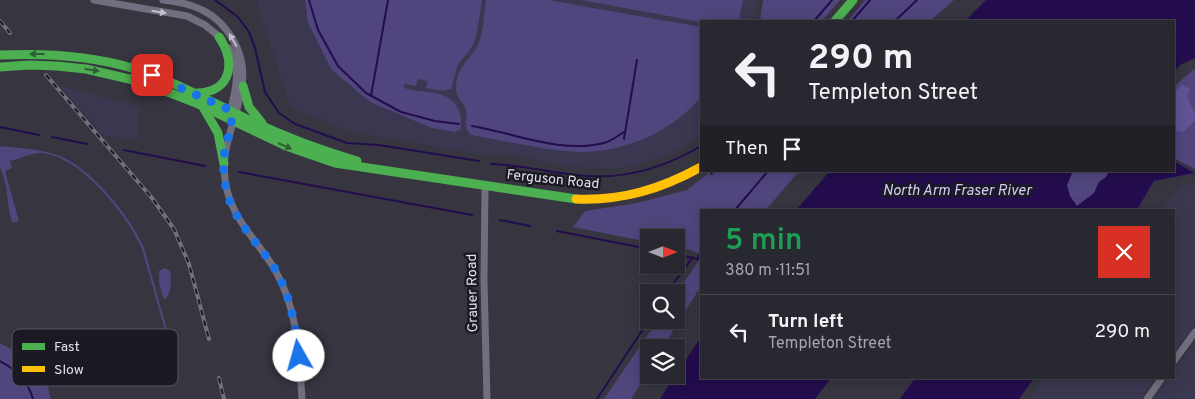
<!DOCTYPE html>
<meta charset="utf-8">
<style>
:root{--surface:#282830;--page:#303038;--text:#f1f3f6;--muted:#a5a6ab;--line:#44444c}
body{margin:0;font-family:Overpass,sans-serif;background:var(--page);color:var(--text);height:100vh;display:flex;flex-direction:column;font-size:19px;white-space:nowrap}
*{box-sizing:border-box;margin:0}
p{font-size:16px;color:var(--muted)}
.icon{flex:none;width:28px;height:28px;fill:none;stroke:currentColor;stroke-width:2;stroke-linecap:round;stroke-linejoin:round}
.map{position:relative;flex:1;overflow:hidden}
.sheet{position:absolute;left:700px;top:209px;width:475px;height:170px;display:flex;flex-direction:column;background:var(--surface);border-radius:0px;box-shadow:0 2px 12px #0003,0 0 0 1px var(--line)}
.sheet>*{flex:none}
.guide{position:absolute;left:700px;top:20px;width:475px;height:152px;border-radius:0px;box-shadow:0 2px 12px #0003,0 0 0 1px var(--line);background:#282830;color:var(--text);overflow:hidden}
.needle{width:32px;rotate:90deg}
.fabs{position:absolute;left:640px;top:229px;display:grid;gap:10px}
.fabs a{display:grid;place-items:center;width:45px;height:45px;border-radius:0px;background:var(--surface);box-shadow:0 2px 12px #0003,0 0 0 1px var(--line);font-size:25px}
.pin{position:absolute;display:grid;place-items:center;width:42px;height:42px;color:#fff;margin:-21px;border-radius:10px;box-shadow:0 2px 8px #0006}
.me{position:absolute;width:55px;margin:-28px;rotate:353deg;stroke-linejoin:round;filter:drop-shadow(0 0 4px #0008)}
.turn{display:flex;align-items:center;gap:18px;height:105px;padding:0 25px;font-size:22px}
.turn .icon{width:65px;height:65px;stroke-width:2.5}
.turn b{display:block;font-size:35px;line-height:42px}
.then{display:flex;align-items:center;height:48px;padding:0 25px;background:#0003;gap:10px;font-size:19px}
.round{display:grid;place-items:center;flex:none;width:52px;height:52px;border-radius:0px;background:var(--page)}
.overview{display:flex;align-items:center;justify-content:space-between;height:85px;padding:0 25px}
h1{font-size:30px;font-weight:600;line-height:38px;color:#1e9e55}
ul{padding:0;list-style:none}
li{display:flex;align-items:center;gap:15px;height:75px;padding:0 25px;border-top:1px solid var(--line)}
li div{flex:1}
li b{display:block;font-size:19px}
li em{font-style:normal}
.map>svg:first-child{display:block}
.built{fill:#3a3750}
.green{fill:#50467d}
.forest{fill:#605496}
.water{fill:#230d4e}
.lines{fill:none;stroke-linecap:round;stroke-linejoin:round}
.stream{stroke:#230d4e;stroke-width:2}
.street{stroke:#716f7f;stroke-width:7}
.fast{stroke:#4caf50;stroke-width:9}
.slow{stroke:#ffc107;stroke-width:9}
.rail-casing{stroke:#72707c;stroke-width:4}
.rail{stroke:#1b1a23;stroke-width:2;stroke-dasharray:5.5;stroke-linecap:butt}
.oneway{fill:#bfbecc}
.oneway2{fill:#315d37}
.route{stroke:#1a73e8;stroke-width:9;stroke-dasharray:0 16.2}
.labels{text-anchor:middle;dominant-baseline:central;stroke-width:5;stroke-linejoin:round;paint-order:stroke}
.street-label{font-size:14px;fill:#e1e0ed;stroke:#1b1a23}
.water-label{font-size:15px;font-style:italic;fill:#d0ccf6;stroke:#1b1a23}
.key{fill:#1b1a23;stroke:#565560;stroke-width:1}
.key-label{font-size:14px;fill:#e1e0ed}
</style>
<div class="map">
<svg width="1195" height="399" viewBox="0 0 1195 399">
<rect width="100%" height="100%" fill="#363540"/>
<path class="built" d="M256 0H757L754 21H701V136L672 153 656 159 624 168 609 169 566 166 513 155H483L352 132 291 108Z
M59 85 139 107 137 140 108 136 105 138Z
M1195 181V324L1174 353V210H1160L1183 186Z
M1195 342V399H1155L1169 378H1174V371Z
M1043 378H1156L1140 399H1029Z"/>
<path class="green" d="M305 0H482L476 38 470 50 458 64 451 89 443 91 426 88 428 81 418 79 416 86 405 84 404 88C424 94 454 88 460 114 461 120 462 124 460 130L455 132 432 128 370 102 331 69 308 23Z
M486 0H548L701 27V97C672 131 627 152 582 152 545 151 508 141 471 135 462 127 468 120 466 110 464 102 457 99 456 90 456 64 471 61 479 42 484 29 484 13 486 0Z
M581 0H743L739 20 701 22Z
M763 0H840L822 21H760Z
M865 0H954L930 21H848Z
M1195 68V169L1174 158V89L1177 84Z
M0 146C19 148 39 149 57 155 89 165 131 217 144 248L177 365H175L142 249C128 216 79 154 40 153 31 153 20 159 10 161L12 168 5 171 19 221 12 223 9 210 6 185 0 167Z
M1174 161 1195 173 1154 181 1137 210H1066V185L1073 171H1174Z
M711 171H799L766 210H701V255L690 250 676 247V238H649V242L573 227 585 211 637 203 687 190Z
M701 257V286L663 347 649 348V370L631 399H604L658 320H676V294Z
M165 268 170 271C172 280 171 292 166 299L163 298 159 282V271Z
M0 343 32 361H41L51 399H0Z"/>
<path class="forest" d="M1182 85 1190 89 1187 97 1195 114V121L1183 132 1174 130V92Z"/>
<path class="water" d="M986 0H1195V58L1180 65 1174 72V21H965Z
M1174 161 1195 173 1154 181 1137 210H796L830 171H1073L1067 185 1070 196 1077 206 1094 193 1099 182 1106 177 1109 171H1174Z
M701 337V378H831L815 399H660Z
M915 378H1034L1019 399H900Z"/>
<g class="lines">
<path class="stream" d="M215 0 238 17 249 32 255 48 265 92 279 113 295 124 347 143 379 145 479 161
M309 0 318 30 338 66 366 93 401 112 435 121 459 124
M814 21 832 0
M852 21 870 0
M895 21 917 0
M371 96 388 0
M472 126C514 133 561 154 604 143 611 141 618 136 624 132
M0 127 39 135
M52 137 87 144
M624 139 637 60
M124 150 205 166
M491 164C524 165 555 174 587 176 628 179 667 166 701 146
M239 172 472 215
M711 174 715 171
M735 210 768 171
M500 220 530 226
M557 231 649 249
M676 254 701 260
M698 258 701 250
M667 292 693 257
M0 361C18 371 27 379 33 399
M597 399 649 320"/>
<path class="street" d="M94 0 187 16 205 25 222 39
M163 0C186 2 209 9 224 27 272 84 211 129 227 190 235 223 259 242 275 270 298 309 299 355 302 399
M229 48C237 62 238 79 234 95 233 102 230 108 231 115
M485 186 484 280 487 399
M1174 361 1195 332
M1147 399 1162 378"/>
<path class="fast" d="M835 21 853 0
M0 55C45 53 89 55 132 68 172 80 209 101 247 119 282 136 319 150 357 161
M0 67 29 65 57 66 86 69 142 82 196 103 286 146 335 163 576 199
M243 86 249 107 262 123
M197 93C232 92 236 62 219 37
M203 107 218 133 224 164"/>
<path class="slow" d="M576 199C622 201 661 189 701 167"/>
<g class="rail-casing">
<path id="rail" d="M0 21 10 33
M46 75 152 198 174 229 189 264 209 339
M219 378 224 399"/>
</g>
<use href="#rail" class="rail"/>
</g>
<defs><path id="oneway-solid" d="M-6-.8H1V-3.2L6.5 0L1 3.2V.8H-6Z" transform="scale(1.25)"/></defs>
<g class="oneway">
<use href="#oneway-solid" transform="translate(159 12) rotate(9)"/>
<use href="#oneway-solid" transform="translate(233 40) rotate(-120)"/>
</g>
<g class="oneway2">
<use href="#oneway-solid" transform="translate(37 54) rotate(-180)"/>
<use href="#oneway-solid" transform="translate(92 70) rotate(9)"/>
<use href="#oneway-solid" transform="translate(285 146) rotate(23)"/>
</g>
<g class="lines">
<path class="route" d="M152 75 230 110C234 126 228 135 225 150 222 165 224 181 228 196 237 223 255 240 271 263 290 290 295 324 299 356"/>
</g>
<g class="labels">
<g class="street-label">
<text transform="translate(553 180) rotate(6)">Ferguson Road</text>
<text transform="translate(473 293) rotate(-91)">Grauer Road</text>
</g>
<g class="water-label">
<text x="957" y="191">North Arm Fraser River</text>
</g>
</g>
<rect x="12" y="329" width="166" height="57" rx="8" class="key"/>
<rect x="22" y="343" width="23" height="7" fill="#4caf50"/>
<rect x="22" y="366" width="23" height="6" fill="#ffc107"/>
<g class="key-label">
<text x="54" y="351">Fast</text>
<text x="54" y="374">Slow</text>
</g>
</svg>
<div class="fabs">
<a><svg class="needle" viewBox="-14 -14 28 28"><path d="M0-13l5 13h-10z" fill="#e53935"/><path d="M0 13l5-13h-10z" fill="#a5a6ab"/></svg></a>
<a><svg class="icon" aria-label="search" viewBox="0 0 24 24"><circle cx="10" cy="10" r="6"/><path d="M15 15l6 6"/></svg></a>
<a><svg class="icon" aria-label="layers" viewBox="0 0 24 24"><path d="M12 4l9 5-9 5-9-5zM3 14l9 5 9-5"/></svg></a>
</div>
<div class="pin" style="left:152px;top:75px;background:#d93025"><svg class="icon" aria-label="arrive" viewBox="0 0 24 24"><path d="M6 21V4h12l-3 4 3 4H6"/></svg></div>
<svg class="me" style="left:299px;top:356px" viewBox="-20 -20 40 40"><circle r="19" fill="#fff"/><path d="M0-13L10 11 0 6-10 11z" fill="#1a73e8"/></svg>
<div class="guide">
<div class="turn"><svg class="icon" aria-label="left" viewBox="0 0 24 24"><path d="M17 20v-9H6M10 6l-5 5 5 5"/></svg><div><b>290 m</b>Templeton Street</div></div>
<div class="then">Then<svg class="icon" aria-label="arrive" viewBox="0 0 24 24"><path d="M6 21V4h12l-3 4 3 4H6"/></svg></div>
</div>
<section class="sheet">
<div class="overview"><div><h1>5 min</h1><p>380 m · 11:51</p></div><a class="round" style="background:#d93025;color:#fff"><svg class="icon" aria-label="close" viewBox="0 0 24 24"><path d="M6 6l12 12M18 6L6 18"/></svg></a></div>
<ul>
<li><svg class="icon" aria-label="left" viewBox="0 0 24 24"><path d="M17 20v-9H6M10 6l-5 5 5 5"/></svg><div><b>Turn left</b><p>Templeton Street</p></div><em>290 m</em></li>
</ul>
</section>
</div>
